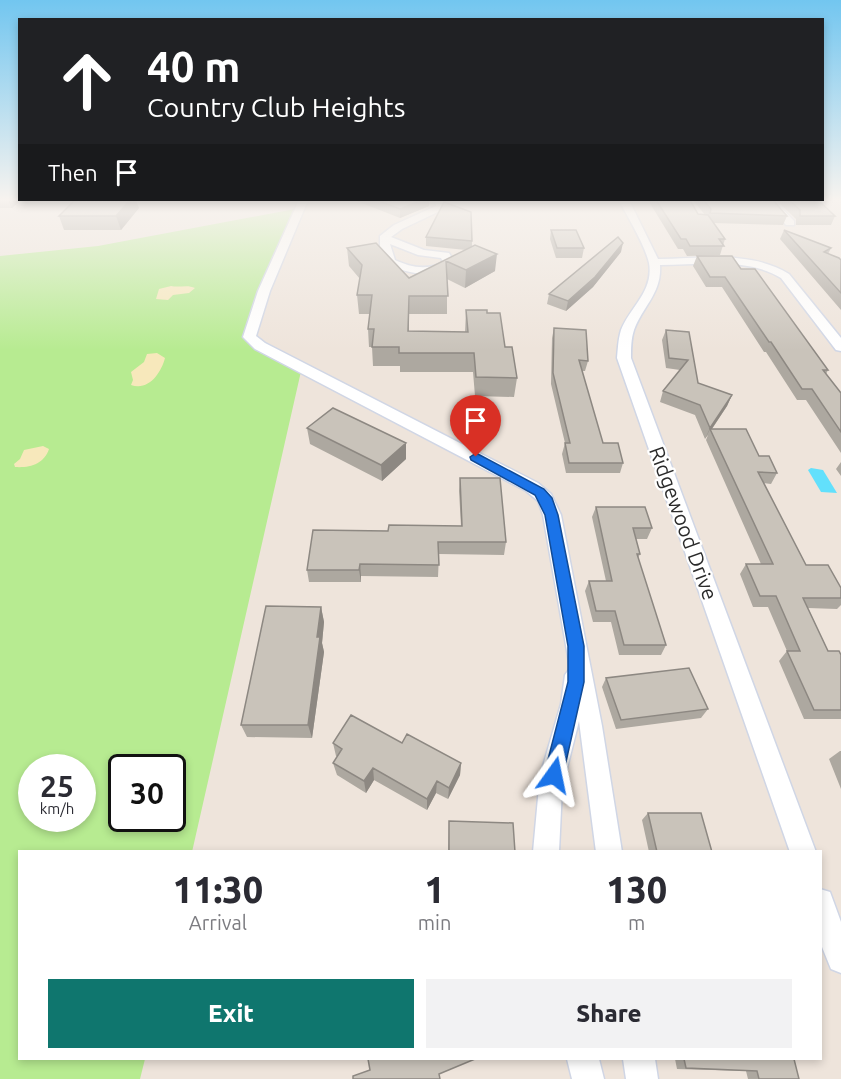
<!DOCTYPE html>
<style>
:root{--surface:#fff;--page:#f2f2f3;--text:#2b2b33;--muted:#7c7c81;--accent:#0f766e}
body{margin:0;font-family:Ubuntu,sans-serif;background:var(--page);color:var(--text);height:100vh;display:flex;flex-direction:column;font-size:22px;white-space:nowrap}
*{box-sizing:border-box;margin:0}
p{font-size:20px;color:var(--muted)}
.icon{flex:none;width:33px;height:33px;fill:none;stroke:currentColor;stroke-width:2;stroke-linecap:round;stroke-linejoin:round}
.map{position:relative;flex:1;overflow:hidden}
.sheet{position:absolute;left:18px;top:850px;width:804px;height:210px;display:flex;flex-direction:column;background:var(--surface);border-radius:0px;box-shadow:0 3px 9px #0003}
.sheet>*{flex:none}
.top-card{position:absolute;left:18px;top:18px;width:806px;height:183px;border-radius:0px;box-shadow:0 3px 9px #0003;background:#202124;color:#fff;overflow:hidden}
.speed{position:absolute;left:18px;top:754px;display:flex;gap:12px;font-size:30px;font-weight:700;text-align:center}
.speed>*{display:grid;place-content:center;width:78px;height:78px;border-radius:50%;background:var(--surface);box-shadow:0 3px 9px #0003;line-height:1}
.speed small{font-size:15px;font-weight:400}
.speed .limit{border:3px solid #111;border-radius:9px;background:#fff;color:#111}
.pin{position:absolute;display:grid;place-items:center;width:51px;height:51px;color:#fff;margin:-62px -26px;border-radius:50% 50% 50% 0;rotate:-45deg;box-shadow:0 0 6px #0007}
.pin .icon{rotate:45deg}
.me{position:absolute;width:66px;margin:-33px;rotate:12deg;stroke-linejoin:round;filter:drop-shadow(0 0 4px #0008)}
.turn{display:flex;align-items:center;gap:21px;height:126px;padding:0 30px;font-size:27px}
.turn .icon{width:78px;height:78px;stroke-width:2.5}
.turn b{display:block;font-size:42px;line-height:51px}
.then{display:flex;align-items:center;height:57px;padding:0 30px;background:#0003;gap:12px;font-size:22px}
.eta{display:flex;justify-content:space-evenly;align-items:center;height:102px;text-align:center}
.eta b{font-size:36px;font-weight:800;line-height:42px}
.cta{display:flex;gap:12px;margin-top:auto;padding:12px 30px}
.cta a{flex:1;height:69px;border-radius:0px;background:var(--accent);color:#fff;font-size:24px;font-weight:800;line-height:69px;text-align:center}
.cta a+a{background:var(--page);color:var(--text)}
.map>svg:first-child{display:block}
.green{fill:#b7eb91;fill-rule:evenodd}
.sand{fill:#f7e8bb}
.water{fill:#62e0fc}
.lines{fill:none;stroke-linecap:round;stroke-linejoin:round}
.street-casing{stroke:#d0d6e5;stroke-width:3}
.street{fill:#fff;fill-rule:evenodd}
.wall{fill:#ada8a0}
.shaded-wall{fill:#8d8882}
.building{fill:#c9c3ba;stroke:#8d8882;stroke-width:1.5}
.route{fill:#1a73e8;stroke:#114b97;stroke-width:1.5}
.labels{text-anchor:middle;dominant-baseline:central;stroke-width:4.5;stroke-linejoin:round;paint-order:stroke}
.street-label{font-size:21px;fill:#2b2b2b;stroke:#fff}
</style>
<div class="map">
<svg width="841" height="1079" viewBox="0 0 841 1079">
<rect width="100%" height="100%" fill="#eee4db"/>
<path class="green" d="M300 208 248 333 302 367 192 852H20V1059H145L140 1079H0V256L98 246ZM32 768H82V819H32ZM122 768H172V819H122Z"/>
<path class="sand" d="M171 286C180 288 187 284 195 288L189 293 173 295 168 300 156 299 159 289Z
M157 353 165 358C161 373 149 391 131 385L133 380 131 372 144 362 147 354Z
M43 446 49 449C44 464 30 468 15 467L14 464 20 459 24 450Z"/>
<path class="water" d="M811 468 823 470 837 493 821 492 808 470Z"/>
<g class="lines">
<g class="street-casing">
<path id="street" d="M299 200H308L270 291 256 336 265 343 538 483 551 494 561 515 602 726 622 852H596L579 721 562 788 559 852H533L540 776 561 704 565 675 570 668 543 515 538 501 526 491 255 349 243 337 258 291Z
M435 200H443L447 204 442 210 402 229 391 237 424 250 449 253 455 263C437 281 406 273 386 264L380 250V236L394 225 436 206ZM390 244 418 255 441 258 443 262C427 271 410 267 395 260Z
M619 200H629L658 259C700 259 751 250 789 274L841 338V351L836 350 781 278C747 257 699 265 660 265 662 293 643 306 634 330 631 339 631 348 631 358L816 852H790L617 358C618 348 618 340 621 330 630 307 654 291 649 263 645 245 628 218 619 200Z
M765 200H774L794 221V225H786Z
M820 889 830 892 841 922V973L831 969 820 942Z
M567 1059H599L604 1079H572Z
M623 1059H655L658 1079H626Z"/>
</g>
<use href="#street" class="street"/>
</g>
<path class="wall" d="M0 199H20L12 208H0Z
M354 200H429V206L400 218Z
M648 200H690L698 214 705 215 693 200H773L787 216 783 225 713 223 725 239 720 255 687 256 683 249H678Z
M776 200H818L835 216 831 225H796V219Z
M139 208 121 230H64L59 216Z
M551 230 584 248 582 258H556L550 239Z
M784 230 831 248 828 254 841 260V310L780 239Z
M426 237 472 241V247L495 271 465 288 447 279V314H409V331L465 332 466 310 487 313 505 347 517 378 514 397 475 396 473 372H400V366H373L372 347H369L368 329 370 314H359L357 295 360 279 349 266 347 248 409 278 466 250 426 246Z
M621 252 593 287 566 311 547 304 549 294Z
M697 256 741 269 828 370 826 374 841 393V453L806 400H797L766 352H764L722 287H706L693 266Z
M554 328 588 361 585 371H582L603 443 623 463 620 473H566L562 454 565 443 551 384 552 338Z
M666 330 689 332 698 383 732 395 727 406 712 429 759 456 777 473 771 484 763 483 806 565 841 588V605L837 609 808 608 828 651 841 655V719H804L779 661 787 651 768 607H753L740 574 746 564H761L706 440 708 435 705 439 695 415 660 402 663 391 680 370 666 368 662 340Z
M307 428 406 459 382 481 310 444Z
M841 462V476L836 469Z
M460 478 506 542 504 555 439 554 438 577 361 576V582H309L307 570 388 531 461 526 459 491Z
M596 507 652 528 647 539H636L640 554 638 558 666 645 661 655H619L611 622H593L585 591 589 581H606L592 517Z
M321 607 324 622 322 643 324 652 312 738 247 737 241 725Z
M606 678 708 709 701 718 616 729 602 687Z
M333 743H402L461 763 460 775 448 799 436 793 427 810 374 780 366 793 337 775 333 763 338 757 336 756Z
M840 751H841V789L829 759Z
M648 813 712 852H649L642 820Z
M449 821 515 852H448Z
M675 1059H794L799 1079H748L746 1071 677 1069Z"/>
<path class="shaded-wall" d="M7 199H20V200H21L12 208Z
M130 200H136L139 208 121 230 116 216Z
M422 200H429V206L400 218V209Z
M623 243 621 252 593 287 566 311 568 301Z
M497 254 495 271 465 288 466 270Z
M732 395 727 406 711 430 710 429 705 439 710 428Z
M406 443V459L382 481 381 465Z
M360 564 361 576V582L359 570Z
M321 607 324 622 322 643 324 652 312 738 308 725 317 637Z
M461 763 460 775 448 799 449 788Z
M373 768 374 780 366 793 364 781Z
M437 781 436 793 427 810V799Z"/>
<path class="building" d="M75 200H130L116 216H59Z
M376 200H422L400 209Z
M656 200H690L698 214 708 215 725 239H719L724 246H690L686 239H681Z
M703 200H773L787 216 710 213 711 209Z
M789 200H818L835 216H800V210Z
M444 202 471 212 472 241 426 237Z
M551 230H576L584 248H557Z
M784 230 831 248 824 252 839 258 841 260V293Z
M618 237 623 243 595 277 568 301 549 294Z
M376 243 409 278 475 245 497 254 466 270 446 261 448 296H409L408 331 468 332 466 310H487V313H500L505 347H512L517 378 476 377 474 353H399V347H372L374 329H368L372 295H357L362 265 347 248Z
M697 256H732L741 269H755L828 370H823L841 393V432L812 389H802L771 342H769L725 277H710Z
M554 328 586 330 588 361 579 360 603 443H618L623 463H569L565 443H570L553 373Z
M666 330 689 332 698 383 732 395 710 428 700 405 663 391 688 360 669 358Z
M333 408 406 443 381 465 307 428Z
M710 429H746L759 456H769L777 473 758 472 806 565H828L841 588V598H803L828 651H839L841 655V710H814L787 651H800L776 596H760L746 564H773Z
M460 478H500L506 542H438L439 565 360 564 359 570H307L313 530 388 531 389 525 462 526Z
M596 507H645L652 528H633L640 554H637L666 645H624L615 611H596L589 581H612Z
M266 606 321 607 317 637H320L308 725H241Z
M689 668 708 709 621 720 606 678Z
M351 715 402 743 407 734 461 763 449 788 437 781 427 799 373 768 364 781 333 763 342 749 333 743Z
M648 813H701L712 852H657Z
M449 821 513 823 515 852H449Z
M368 1059H475L439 1074 440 1079H353V1076L370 1070Z
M684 1059H794L799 1079H759L757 1071 686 1068Z"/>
<linearGradient id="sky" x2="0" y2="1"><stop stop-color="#72c6f0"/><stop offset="0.57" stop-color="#f7f3ef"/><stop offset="1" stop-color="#f7f3ef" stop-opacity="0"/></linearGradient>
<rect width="841" height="350" fill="url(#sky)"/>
<path class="route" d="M476 453 544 489 552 498 558 515 584 646V682L563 775 560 781 554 784 547 781 544 775 568 682V646L545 515 535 495 471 460 470 457Z"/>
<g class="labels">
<g class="street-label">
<text transform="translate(684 523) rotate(70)">Ridgewood Drive</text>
</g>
</g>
</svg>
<div class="speed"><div>25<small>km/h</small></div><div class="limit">30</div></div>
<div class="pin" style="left:476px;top:457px;background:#d93025"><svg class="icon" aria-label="arrive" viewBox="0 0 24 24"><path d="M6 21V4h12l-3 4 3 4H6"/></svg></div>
<svg class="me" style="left:554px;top:775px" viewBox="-20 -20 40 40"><path d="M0-17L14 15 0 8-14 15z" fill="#1a73e8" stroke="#fff" stroke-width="4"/></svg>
<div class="top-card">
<div class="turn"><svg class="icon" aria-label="ahead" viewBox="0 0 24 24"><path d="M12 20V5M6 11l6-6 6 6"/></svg><div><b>40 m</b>Country Club Heights</div></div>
<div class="then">Then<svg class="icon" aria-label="arrive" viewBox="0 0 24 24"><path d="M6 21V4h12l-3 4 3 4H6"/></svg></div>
</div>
<section class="sheet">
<div class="eta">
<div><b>11:30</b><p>Arrival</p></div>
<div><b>1</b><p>min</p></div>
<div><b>130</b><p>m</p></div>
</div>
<div class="cta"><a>Exit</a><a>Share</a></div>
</section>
</div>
